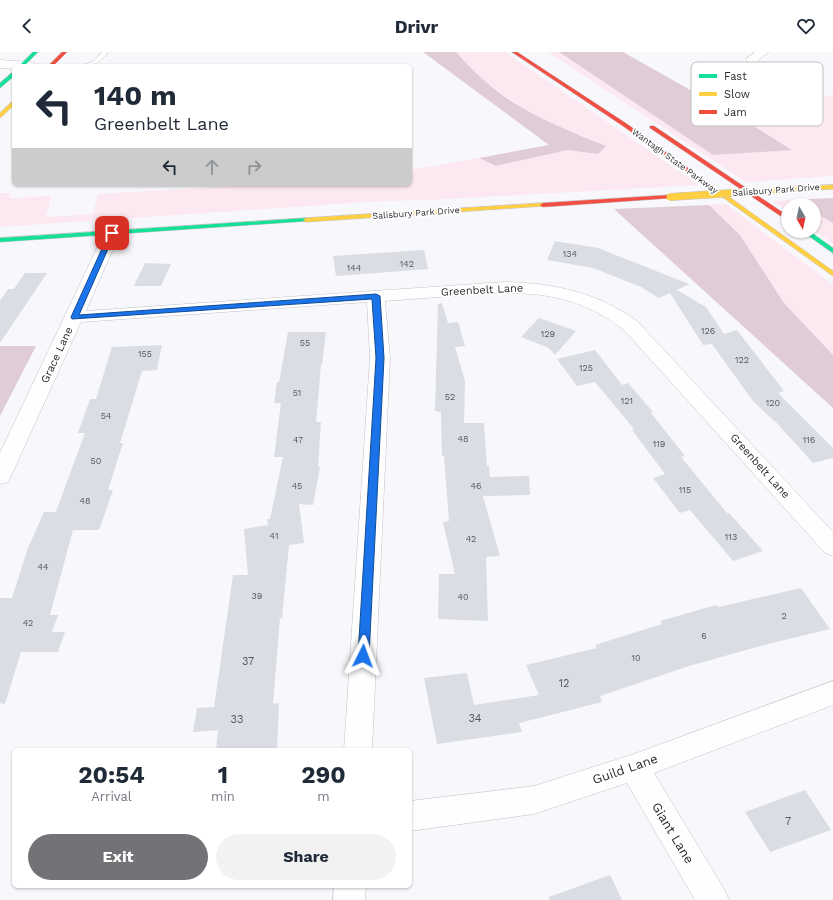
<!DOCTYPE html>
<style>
:root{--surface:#fff;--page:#f2f2f3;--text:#1f2937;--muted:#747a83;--accent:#737276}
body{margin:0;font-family:"Work Sans",sans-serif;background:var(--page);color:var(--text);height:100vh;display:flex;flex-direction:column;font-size:15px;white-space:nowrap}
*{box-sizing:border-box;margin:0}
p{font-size:13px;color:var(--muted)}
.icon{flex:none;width:22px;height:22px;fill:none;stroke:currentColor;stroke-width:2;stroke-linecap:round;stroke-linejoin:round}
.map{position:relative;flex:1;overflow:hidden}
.drawer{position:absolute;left:12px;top:696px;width:400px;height:140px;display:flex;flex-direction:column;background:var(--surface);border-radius:6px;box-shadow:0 1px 3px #0004}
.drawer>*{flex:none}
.banner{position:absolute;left:12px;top:12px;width:400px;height:122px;border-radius:6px;box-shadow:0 1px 3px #0004;background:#fff;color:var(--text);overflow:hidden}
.needle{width:26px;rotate:171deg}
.buttons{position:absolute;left:781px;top:146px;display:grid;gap:8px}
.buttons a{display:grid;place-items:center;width:40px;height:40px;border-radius:50%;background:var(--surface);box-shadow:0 1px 3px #0004;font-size:20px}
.pin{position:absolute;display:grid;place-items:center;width:34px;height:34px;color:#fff;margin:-17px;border-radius:8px;box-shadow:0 2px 6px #0006}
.me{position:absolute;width:44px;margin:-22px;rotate:3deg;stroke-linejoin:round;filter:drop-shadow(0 0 3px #0008)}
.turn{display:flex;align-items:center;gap:14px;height:84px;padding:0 16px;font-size:18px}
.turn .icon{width:52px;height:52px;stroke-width:2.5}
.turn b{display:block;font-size:28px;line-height:34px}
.lanes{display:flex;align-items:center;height:38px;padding:0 16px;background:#0003;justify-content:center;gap:20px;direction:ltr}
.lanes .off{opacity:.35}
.eta{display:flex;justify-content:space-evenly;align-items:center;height:68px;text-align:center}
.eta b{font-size:24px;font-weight:700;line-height:28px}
.cta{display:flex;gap:8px;margin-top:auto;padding:8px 16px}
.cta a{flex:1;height:46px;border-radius:24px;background:var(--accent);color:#fff;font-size:16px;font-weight:700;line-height:46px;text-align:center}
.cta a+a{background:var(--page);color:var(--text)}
header{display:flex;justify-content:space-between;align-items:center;height:52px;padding:0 16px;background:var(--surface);font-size:18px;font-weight:700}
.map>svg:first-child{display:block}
.green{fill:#fce8f1}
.forest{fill:#e0ccd6}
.building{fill:#dadde4}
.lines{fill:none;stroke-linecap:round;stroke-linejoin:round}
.lane-casing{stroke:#c3c2c6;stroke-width:1}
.street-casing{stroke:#c3c2c6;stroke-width:1}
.fast-casing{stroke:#c3c2c6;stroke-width:1}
.slow-casing{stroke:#c3c2c6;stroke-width:1}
.jam-casing{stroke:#c3c2c6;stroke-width:1}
.lane{fill:#fefefe;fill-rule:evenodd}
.street{fill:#fefefe;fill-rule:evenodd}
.fast{fill:#16e098;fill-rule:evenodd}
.slow{fill:#ffcf43;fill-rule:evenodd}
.jam{fill:#f24e42;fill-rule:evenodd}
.slow-bridge-far1-casing{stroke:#c3c2c6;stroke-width:6;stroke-linecap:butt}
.slow-bridge-casing{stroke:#c3c2c6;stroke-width:8;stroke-linecap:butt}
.slow-bridge-far1{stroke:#ffcf43;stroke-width:5.5}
.slow-bridge{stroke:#ffcf43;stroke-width:7}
.route{fill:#1a73e8;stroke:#114b97}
.labels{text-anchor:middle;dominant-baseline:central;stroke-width:3.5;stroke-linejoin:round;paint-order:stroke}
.far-street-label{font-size:9px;fill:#2c2b2f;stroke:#fff}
.number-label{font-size:9px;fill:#58585c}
.street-label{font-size:11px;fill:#2c2b2f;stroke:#fff}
.near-number-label{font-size:11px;fill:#58585c}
.near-street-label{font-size:13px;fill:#2c2b2f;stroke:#fff}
.key{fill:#fff;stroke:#c0bfc1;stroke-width:1}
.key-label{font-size:11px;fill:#2c2b2f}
</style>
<header><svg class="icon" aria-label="back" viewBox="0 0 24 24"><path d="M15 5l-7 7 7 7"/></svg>Drivr<svg class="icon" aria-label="heart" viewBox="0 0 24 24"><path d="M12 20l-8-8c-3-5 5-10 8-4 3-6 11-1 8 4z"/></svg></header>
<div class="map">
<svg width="833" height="848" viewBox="0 0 833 848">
<rect width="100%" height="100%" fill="#f8f7fb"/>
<path class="green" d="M456 0H505L699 133 430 148 382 149 0 175V141H10L9 146 51 144 46 165 93 162 98 142 268 132H410V118L479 106 496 114 568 98 598 102 606 94C592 86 575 82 561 75 520 57 485 33 456 0Z
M548 0H559L713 103 791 97 731 61 833 43V124L746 130Z
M809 147 811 153H788V160L772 149Z
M726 152 833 233V303L784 251 740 183 709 153Z
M814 160 833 171V192L814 178Z"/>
<path class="forest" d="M423 0H456C472 18 491 36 511 49 541 68 574 81 606 94L598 102 568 98 496 114 479 106 549 93Z
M559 0H623L752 73 792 98 713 103Z
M833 146V171L814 160V153H811L809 147Z
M709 153 740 183 784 251 833 303V356L614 157Z
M0 294H36L0 364Z"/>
<path class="building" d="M555 189 598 196 689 232 677 238 706 255 724 282 737 278 784 339 778 341 833 396V406L813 411 775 369H774L753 349 712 292 703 293 670 241 659 246 641 235 593 216 547 208Z
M424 198 428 217 336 224 333 204Z
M145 211 171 212 161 234H134Z
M25 221H47L0 291V249L8 237H14Z
M442 251 448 271 458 270 465 294 455 295 465 329 464 371H484L487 414H489L490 425 529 424 530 443 483 444 500 504 486 505 488 569 438 567 439 522H455L443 470 449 469 444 404H442L441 360 435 359 438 252Z
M539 266 576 279 555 303 549 296 521 285Z
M288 280H326L322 313H321L316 370H321L318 415H320L313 453 299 452 304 491 289 493 282 566H280L273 652 279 651 277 698H216L218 678 193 680 197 656 214 655 233 523H248L244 477 268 473 267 467H270L283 405H274L281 351H274L277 330H279Z
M162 293 157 318 142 319 120 391H123L108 438H113L99 478H73L50 563H58L52 580H65L58 600H21L5 652 0 651V546H12L28 496 44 460H56L85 381H78L90 347H96L112 295Z
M595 298 622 333 628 331 653 360 651 361 685 404 681 405 727 461H729L763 499 733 509 690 458 680 461 653 426 665 422 632 378 634 377 595 330 577 334 557 307Z
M801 536 830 577 768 592 689 614 600 644 602 650 519 671 522 680 437 692 424 626 467 621 474 653 539 643 526 613 597 596 595 593 662 572 660 569 716 553 718 555Z
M805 738 831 778 770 800 745 760Z
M610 823 622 848H549V845Z"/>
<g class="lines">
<g class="lane-casing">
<path id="lane" d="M102 0H108C100 11 94 14 80 14L94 9Z"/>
</g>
<g class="street-casing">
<path id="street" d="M755 0H769L758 8 756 14H748L746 7Z
M0 8 31 10 35 11 37 14H14V17L0 16Z
M112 176 118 178 120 181 86 259 504 230C553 231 596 240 637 269L833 480V504L825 501 623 277C571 238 526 239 464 243 438 245 412 247 385 249L390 306 372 698H344L370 306 367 250 81 270 11 424 8 430 0 432V401L104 181 106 178Z
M833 629V653L654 721 724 837 729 848H695L627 731 534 762 410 779V749L534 734 634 702Z
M334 834H366L365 848H333Z"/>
</g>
<g class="fast-casing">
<path id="fast" d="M33 0H38L24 14H19Z
M14 19V24L0 36V31Z
M306 166 309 168 308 169 0 190V186Z
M802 179H809L833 196V201Z"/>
</g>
<g class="slow-casing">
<path id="slow" d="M14 48V53L0 66V61Z
M700 127H704L833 219V224L700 129Z
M833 133V137L806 138 803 136 806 134Z
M543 151 545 152V154L306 170 303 168 306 166Z"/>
</g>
<g class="jam-casing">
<path id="jam" d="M62 0H67L53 14H48Z
M512 0H517L627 72 705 128 700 129 623 74Z
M650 74H654L788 164V169L650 76Z
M670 143 673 145 672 146 543 155 540 153 543 151Z"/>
</g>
<use href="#lane" class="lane"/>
<use href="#street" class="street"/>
<use href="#fast" class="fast"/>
<use href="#slow" class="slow"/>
<use href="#jam" class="jam"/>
<g class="slow-bridge-far1-casing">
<path id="slow-bridge-far1" d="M733 141 806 136"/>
</g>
<g class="slow-bridge-casing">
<path id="slow-bridge" d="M670 145 748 140"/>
</g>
<use href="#slow-bridge-far1" class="slow-bridge-far1"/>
<use href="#slow-bridge" class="slow-bridge"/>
</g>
<path class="route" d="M110 179 115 181 79 263 376 242 380 244 384 306 369 604 367 607 363 609 359 607 358 604 376 306 372 247 72 267 71 265Z"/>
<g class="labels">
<g class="far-street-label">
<text transform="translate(675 109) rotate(36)">Wantagh State Parkway</text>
<text transform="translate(776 138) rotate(-4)">Salisbury Park Drive</text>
<text transform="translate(416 161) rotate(-4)">Salisbury Park Drive</text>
</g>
<g class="number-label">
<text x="570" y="202">134</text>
<text x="407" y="212">142</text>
<text x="354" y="216">144</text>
<text x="708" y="279">126</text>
<text x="548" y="282">129</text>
<text x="305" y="291">55</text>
<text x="145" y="302">155</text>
<text x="742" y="308">122</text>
<text x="586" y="316">125</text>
<text x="297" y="341">51</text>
<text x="450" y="345">52</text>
<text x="627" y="349">121</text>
<text x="773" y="351">120</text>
<text x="106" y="364">54</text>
<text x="463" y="387">48</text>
<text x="298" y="388">47</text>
<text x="809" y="388">116</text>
<text x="659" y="392">119</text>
<text x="96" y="409">50</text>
<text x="297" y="434">45</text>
<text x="476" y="434">46</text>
<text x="685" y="438">115</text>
<text x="85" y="449">48</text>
<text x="274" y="484">41</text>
<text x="731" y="485">113</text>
<text x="471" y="487">42</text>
<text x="43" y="515">44</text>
<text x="257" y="544">39</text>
<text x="463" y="545">40</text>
<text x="784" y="564">2</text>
<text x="28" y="571">42</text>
<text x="704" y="584">6</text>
<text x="636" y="606">10</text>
</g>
<g class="street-label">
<text transform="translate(482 238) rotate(-3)">Greenbelt Lane</text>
<text transform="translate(57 303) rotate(-65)">Grace Lane</text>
<text transform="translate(760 414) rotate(48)">Greenbelt Lane</text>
</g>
<g class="near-number-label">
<text x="248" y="609">37</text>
<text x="564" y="631">12</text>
<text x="475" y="666">34</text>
<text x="237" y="667">33</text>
<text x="788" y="769">7</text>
</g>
<g class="near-street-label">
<text transform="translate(625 717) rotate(-19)">Guild Lane</text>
<text transform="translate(673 781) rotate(59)">Giant Lane</text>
</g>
</g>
<rect x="691" y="10" width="132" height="64" rx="6" class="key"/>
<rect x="699" y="22" width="18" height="4" fill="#16e098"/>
<rect x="699" y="40" width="18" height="4" fill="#ffcf43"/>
<rect x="699" y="58" width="18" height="4" fill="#f24e42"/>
<g class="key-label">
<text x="724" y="28">Fast</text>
<text x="724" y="46">Slow</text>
<text x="724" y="64">Jam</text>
</g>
</svg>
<div class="buttons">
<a><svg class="needle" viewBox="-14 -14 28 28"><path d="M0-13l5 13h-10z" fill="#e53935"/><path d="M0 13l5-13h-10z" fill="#747a83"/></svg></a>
</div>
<div class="pin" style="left:112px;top:181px;background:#d93025"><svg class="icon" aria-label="arrive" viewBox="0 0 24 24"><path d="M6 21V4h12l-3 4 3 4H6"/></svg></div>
<svg class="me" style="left:363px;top:604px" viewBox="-20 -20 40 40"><path d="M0-17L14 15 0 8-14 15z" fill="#1a73e8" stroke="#fff" stroke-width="4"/></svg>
<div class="banner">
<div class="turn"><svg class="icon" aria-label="left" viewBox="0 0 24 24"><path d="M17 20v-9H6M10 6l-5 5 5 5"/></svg><div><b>140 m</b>Greenbelt Lane</div></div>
<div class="lanes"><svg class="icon" aria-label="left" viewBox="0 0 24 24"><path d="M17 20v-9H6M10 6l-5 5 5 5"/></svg><svg class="icon off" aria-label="ahead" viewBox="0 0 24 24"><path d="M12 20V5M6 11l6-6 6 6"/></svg><svg class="icon off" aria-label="right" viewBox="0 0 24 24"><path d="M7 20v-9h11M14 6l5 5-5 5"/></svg></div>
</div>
<section class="drawer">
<div class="eta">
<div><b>20:54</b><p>Arrival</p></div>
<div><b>1</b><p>min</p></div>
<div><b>290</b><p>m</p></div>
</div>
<div class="cta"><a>Exit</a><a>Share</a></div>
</section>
</div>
